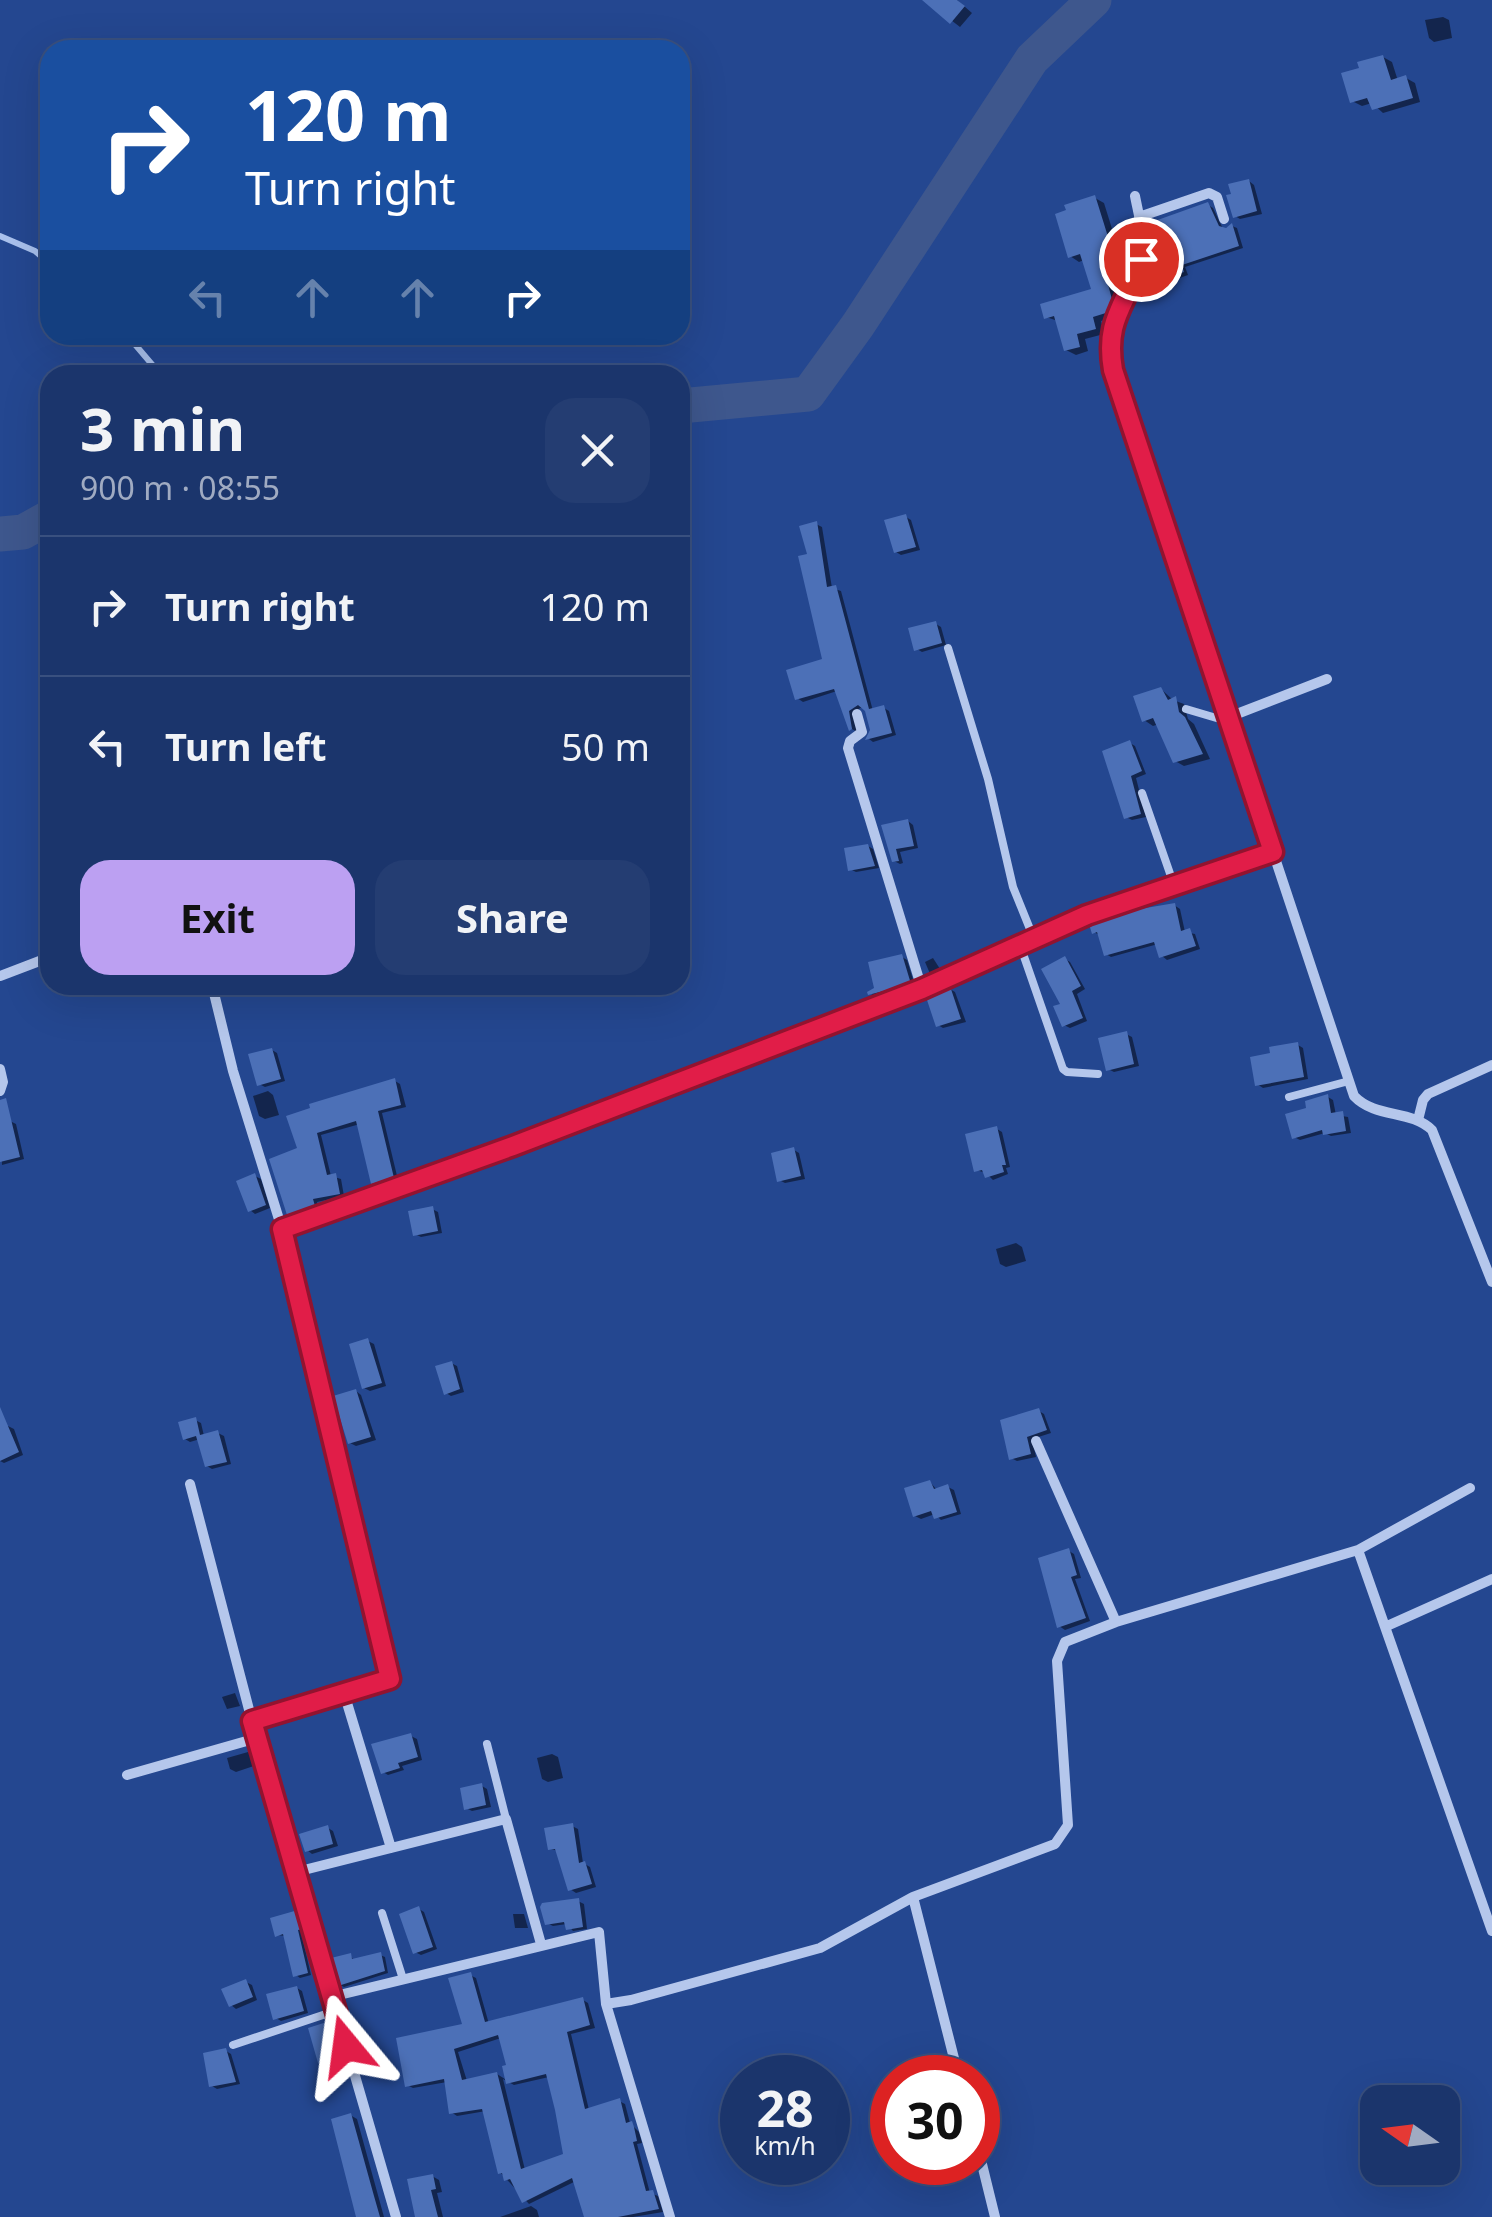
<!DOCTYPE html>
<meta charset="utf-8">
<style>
:root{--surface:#1b356c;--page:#243d72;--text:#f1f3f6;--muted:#a0abc2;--line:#39507f;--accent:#bca0f2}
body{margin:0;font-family:"Noto Sans",sans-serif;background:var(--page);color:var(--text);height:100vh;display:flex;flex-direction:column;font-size:38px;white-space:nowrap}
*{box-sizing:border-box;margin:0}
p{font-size:32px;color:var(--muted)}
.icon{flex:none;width:55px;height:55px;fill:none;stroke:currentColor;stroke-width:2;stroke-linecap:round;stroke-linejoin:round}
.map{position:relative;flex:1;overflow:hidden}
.details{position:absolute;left:40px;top:365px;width:650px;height:630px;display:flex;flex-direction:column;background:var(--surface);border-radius:30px;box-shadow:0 10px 40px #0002,0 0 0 2px var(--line)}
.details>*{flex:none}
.guide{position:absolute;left:40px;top:40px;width:650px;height:305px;border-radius:30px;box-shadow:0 10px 40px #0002,0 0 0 2px var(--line);background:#1a4fa0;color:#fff;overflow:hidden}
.needle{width:65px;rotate:284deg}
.controls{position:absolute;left:1360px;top:2085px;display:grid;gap:20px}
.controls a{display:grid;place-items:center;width:100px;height:100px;border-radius:20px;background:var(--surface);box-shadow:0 10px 40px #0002,0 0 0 2px var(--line);font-size:50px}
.speed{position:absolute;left:720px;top:2055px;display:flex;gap:20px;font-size:50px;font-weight:700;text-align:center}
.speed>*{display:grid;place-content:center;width:130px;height:130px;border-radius:50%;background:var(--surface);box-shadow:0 10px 40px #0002,0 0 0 2px var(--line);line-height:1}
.speed small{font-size:25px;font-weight:400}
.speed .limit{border:15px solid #d22;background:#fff;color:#111}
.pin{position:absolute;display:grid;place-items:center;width:85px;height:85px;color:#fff;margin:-42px;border:5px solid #fff;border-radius:50%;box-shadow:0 2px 10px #0007}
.me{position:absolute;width:110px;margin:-55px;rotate:344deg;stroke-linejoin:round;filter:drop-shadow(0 0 8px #0008)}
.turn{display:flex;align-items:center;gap:35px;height:210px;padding:0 40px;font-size:45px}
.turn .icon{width:130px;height:130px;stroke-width:2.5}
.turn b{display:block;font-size:70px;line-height:85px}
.lanes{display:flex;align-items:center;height:95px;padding:0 40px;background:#0003;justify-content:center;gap:50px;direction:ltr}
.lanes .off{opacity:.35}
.round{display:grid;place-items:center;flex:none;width:105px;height:105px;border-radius:30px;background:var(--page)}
.summary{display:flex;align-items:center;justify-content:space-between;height:170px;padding:0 40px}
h1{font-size:60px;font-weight:700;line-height:75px}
.primary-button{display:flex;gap:20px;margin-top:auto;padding:20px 40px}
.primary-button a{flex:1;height:115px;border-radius:30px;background:var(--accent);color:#111;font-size:40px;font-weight:700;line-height:115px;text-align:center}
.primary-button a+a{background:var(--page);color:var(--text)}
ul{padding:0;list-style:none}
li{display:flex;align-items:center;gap:30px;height:140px;padding:0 40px;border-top:2px solid var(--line)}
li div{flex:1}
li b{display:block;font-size:38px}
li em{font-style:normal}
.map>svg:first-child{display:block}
.shadow{fill:#0007;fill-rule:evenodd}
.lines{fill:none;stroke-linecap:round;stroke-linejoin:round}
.stream{stroke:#a9c1ed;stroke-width:6}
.river{stroke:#3e578d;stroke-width:35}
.building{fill:#4c70b7;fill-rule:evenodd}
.service{stroke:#b5c7ec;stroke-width:8}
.minor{stroke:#b5c7ec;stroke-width:10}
.route-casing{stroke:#92132f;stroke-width:25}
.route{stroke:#e11d48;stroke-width:18}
</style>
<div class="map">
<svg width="1492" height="2217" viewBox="0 0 1492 2217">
<rect width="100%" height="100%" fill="#244790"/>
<path class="shadow" d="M925 0H957L972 13 960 27Z
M1443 17 1449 20 1452 38 1434 42 1429 38 1425 20Z
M1383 57 1392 62 1398 81 1406 78 1415 83 1420 102 1383 113 1372 103 1362 106 1352 101Z
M1249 181 1254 185 1262 214 1240 219 1235 216Z
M1095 198 1104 203 1127 277 1114 281 1121 309 1118 316 1101 321 1104 334 1085 339 1088 351 1076 355 1066 350 1058 321 1046 317 1094 290 1084 260 1079 262 1070 256Z
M1208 205 1213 208 1223 229 1232 226 1237 228 1243 248 1185 267 1188 275 1154 287 1149 284 1161 258Z
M906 517 911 520 920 550 901 555 896 552Z
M816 524 822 527 832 588 841 591 873 711 884 708 889 711 896 735 873 742 869 739 873 730 865 708H860L854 714 857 732 852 729 837 691 803 702 797 698 825 661 810 556Z
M936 624 941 627 946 645 922 652 917 649Z
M1161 689 1173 700 1184 704 1188 719 1194 724 1210 759 1184 766 1175 761 1159 724 1153 726 1144 720Z
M1130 743 1135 746 1146 774 1136 778 1146 817 1132 820 1126 817Z
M908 821 913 825 918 848 900 852 903 863 900 864 894 861 884 827Z
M868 846 873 849 879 868 856 872 850 869Z
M1174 905 1180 909 1185 932 1195 934 1200 949 1167 960 1162 956 1158 944 1111 957 1106 954 1101 936 1094 932Z
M902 957 907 960 915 986 876 997 870 993 876 989Z
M933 958 942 972 931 976 925 962Z
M1065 959 1070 962 1085 989 1077 994 1087 1021 1070 1028 1064 1025Z
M63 985H85L69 990Z
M950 989 955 992 966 1022 943 1028 938 1025Z
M1126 1034 1132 1037 1139 1066 1114 1072 1108 1069Z
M1298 1045 1303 1048 1308 1079 1263 1088 1257 1084Z
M272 1050 277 1053 285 1081 265 1087 259 1084Z
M395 1081 400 1084 406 1107 382 1113 398 1180 378 1185 373 1182 360 1124 321 1135 331 1176 341 1179 344 1196 317 1202 319 1209 294 1216 289 1213 300 1150 289 1118Z
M268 1091 273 1095 279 1115 265 1119 259 1116 253 1096Z
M1328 1097 1333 1100 1336 1115 1348 1117 1351 1133 1331 1136 1325 1133 1300 1140 1294 1137 1309 1110Z
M10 1121 16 1124 24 1159 2 1165 0 1124Z
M997 1129 1002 1132 1010 1167 1006 1168 1008 1174 993 1180 986 1173 976 1170Z
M794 1150 799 1153 805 1179 785 1183 779 1180Z
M255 1176 261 1179 270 1208 255 1214 250 1210Z
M432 1209 438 1212 442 1233 421 1237 415 1234Z
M1016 1243 1022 1247 1026 1261 1006 1267 1000 1264 996 1249Z
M368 1341 374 1344 386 1386 370 1391 364 1388Z
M451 1363 457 1366 464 1392 451 1396 446 1393Z
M356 1391 361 1395 376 1440 356 1446 350 1443Z
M1039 1411 1044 1414 1051 1433 1032 1439 1036 1457 1017 1461 1011 1458Z
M195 1420 201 1423 204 1436 218 1433 224 1436 231 1464 212 1469 207 1466 200 1439 190 1442 185 1439Z
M8 1426 14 1429 23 1455 4 1463 0 1461V1429Z
M930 1482 937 1490 948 1487 954 1490 961 1514 941 1520 935 1514 921 1519 915 1516Z
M1069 1551 1074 1554 1081 1578 1075 1579 1090 1621 1065 1630 1059 1626Z
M235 1693 240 1706 227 1709 222 1697Z
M411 1736 417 1739 422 1760 402 1766 404 1770 388 1775 383 1772Z
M248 1752 254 1755 257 1765 236 1772 230 1769 227 1758Z
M552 1754 558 1757 563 1778 548 1782 542 1779 537 1758Z
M482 1786 487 1789 491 1807 472 1811 466 1808Z
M572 1826 578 1829 583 1863 590 1867 596 1887 576 1893 570 1889 559 1851 550 1849Z
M328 1828 333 1831 338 1846 312 1854 307 1850Z
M578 1901 584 1904 587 1929 573 1931 567 1924 553 1926 547 1923Z
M419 1909 424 1912 437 1949 421 1955 415 1952Z
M298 1913 302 1915 306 1930 301 1932 311 1975 300 1978 296 1975 286 1936 277 1935Z
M513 1914H524L528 1928H515Z
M380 1955 385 1957 388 1973 344 1987 340 1985 350 1956 355 1961Z
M470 1975 476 1978 489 2024 583 2000 588 2003 595 2028 571 2034 589 2110 619 2101 625 2104 630 2123 639 2132 642 2143 637 2144 650 2193 658 2196 663 2212 633 2217H586L576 2181 529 2204 500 2172 486 2111 457 2116 451 2112 447 2082 413 2088 407 2085 465 2026ZM501 2038 510 2067 508 2081 497 2074 467 2081 458 2052ZM549 2077 565 2155 525 2170 503 2079 514 2085Z
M246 1982 252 1985 257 2000 236 2009 231 2005Z
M297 1988 302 1991 308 2013 281 2021 276 2018Z
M330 2023 335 2026 345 2059 325 2065 320 2062Z
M226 2051 231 2054 240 2084 217 2089 212 2086Z
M350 2115 357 2119 384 2217H360Z
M432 2176 439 2180 442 2192 437 2193 443 2217H417Z
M531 2206 537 2210 539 2217H500Z"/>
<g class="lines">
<path class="stream" d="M0 236 35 251 50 264
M127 335 161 375"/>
<path class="river" d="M680 406 808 394 858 325 1032 59 1094 0
M0 534 23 532 50 517"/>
</g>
<path class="building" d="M922 0H957L965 6 950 24Z
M1383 55 1391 80 1406 75 1413 98 1372 110 1367 98 1350 103 1341 73 1359 68 1357 62Z
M1249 179 1257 211 1233 218 1226 195 1231 194 1228 184Z
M1095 195 1119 272 1106 277 1113 303 1109 312 1093 317 1096 329 1077 334 1080 347 1064 351 1054 316 1044 319 1040 304 1091 289 1080 254 1068 258 1055 214 1066 210 1064 205Z
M1208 202 1219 226 1226 228 1232 223 1239 246 1182 265 1184 272 1147 286 1144 278 1150 260 1158 257 1152 222Z
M906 514 916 547 894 553 884 520Z
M817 521 827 587 836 585 869 709 884 705 892 733 865 740 870 730 865 711 858 705 849 711 852 729 849 731 834 689 795 700 786 670 822 659 798 556 807 554 799 526Z
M936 621 942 643 914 651 908 628Z
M1161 687 1168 700 1176 696 1179 712 1185 717 1203 754 1173 763 1153 718 1142 722 1133 696Z
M1130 740 1142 771 1131 776 1141 814 1124 819 1102 751Z
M908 819 914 846 896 849 899 861 892 862 881 825Z
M868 844 875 866 848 871 844 848Z
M1175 903 1181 931 1190 928 1196 946 1159 958 1154 942 1104 956 1097 932 1092 934 1089 924 1122 912Z
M902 954 911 984 868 995 867 992 874 988 868 962Z
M1065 956 1081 986 1072 991 1083 1018 1062 1027 1053 1006 1060 1004 1041 969Z
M950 986 961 1019 936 1027 926 997Z
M1127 1031 1134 1064 1106 1071 1098 1038Z
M1298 1042 1304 1077 1255 1086 1250 1057 1270 1053 1269 1047Z
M272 1048 281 1079 257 1086 248 1054Z
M395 1078 401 1105 378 1111 394 1178 371 1184 356 1121 317 1133 327 1175 336 1173 340 1194 313 1199 315 1206 287 1215 269 1159 297 1148 286 1116 310 1108 309 1104Z
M1328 1094 1331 1113 1343 1111 1346 1131 1323 1135 1322 1130 1292 1139 1285 1114 1306 1108 1305 1101Z
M6 1098 20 1157 0 1162V1100Z
M997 1126 1006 1165H1002L1004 1172 985 1178 982 1170 974 1172 965 1134Z
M794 1147 801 1176 777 1182 771 1153Z
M255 1173 266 1205 248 1212 236 1181Z
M433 1206 438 1231 413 1236 408 1211Z
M368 1338 382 1383 362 1389 349 1344Z
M452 1361 460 1389 444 1395 435 1366Z
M356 1389 371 1437 348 1444 333 1396Z
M0 1407 19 1452 0 1461Z
M1039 1408 1047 1430 1027 1437 1031 1454 1009 1460 1000 1420Z
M196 1417 200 1435 218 1430 227 1462 205 1467 196 1436 183 1440 178 1422Z
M930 1480 934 1489 948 1484 957 1512 934 1519 931 1511 913 1517 904 1488Z
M1069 1548 1077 1575 1071 1577 1086 1618 1057 1628 1038 1558Z
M411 1733 418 1757 398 1763 400 1768 381 1774 371 1744Z
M482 1783 486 1805 464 1810 460 1788Z
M573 1823 579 1863 585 1861 592 1884 568 1891 555 1849 548 1850 544 1828Z
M328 1825 333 1844 305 1852 299 1834Z
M579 1898 583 1927 566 1930 564 1922 545 1925 540 1907 542 1903Z
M419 1906 433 1947 413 1954 399 1914Z
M298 1910 303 1929 298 1930 308 1973 293 1977 283 1934 275 1937 270 1918Z
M381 1952 385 1971 338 1986 331 1958 351 1953 352 1959Z
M471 1972 485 2022 583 1997 590 2025 567 2032 585 2109 620 2098 626 2123 632 2121 634 2127 637 2141 633 2142 646 2191 653 2190 659 2209 618 2217H584L572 2178 522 2203 510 2179 504 2181 502 2173 498 2174 482 2109 449 2114 444 2079 405 2087 396 2038 462 2024 448 1978ZM498 2035 506 2065 502 2066 506 2084 546 2074 555 2110 563 2154 521 2169 497 2072 462 2080 454 2049Z
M246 1979 253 1997 229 2007 221 1989Z
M297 1986 304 2011 273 2020 266 1994Z
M330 2021 340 2057 318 2063 308 2028Z
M226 2048 236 2082 209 2087 203 2053Z
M351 2113 374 2196 380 2217H356L331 2119Z
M433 2174 436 2189 431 2190 438 2217H415L407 2179Z"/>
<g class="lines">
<path class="service" d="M948 648 988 779 1013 887 1034 939
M1186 709 1230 722
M1142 793 1174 885
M1020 945 1063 1069 1067 1072 1098 1074
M1289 1097 1349 1081
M487 1744 506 1819
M382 1913 403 1979
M233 2045 335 2011"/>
<path class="minor" d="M1135 196C1139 217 1145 236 1141 258 1131 308 1103 310 1113 370L1273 852
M1139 217 1209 193 1217 197 1224 219
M857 714 862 732 850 741 848 748 922 989
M1229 717 1327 679
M0 976 50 957
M212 985 233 1071 282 1229 390 1679 252 1721 396 2217
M0 1069 3 1082 0 1091
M1418 1120 1423 1100 1428 1094 1492 1065
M282 1229 513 1146 922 989 1087 915 1273 852 1354 1096C1376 1119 1410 1109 1432 1130L1492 1282
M1036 1441 1116 1622
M190 1484 252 1721
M1358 1550 1470 1488
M1387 1626 1492 1579
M344 1693 391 1848
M127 1775 257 1738
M296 1872 506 1819 541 1944
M913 1897 1055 1844 1068 1825 1057 1661 1065 1642 1116 1622 1358 1550 1492 1931
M331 1997 599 1932 606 2004 631 2000 820 1948 913 1897 959 2078
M606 2004 670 2217
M978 2148 995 2217"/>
</g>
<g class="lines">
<g class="route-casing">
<path id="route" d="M346 2046 252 1721 390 1679 282 1229 513 1146 922 989 1087 915 1273 852 1113 370C1104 318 1127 305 1141 259"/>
</g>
<use href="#route" class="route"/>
</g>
</svg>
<div class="controls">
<a><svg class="needle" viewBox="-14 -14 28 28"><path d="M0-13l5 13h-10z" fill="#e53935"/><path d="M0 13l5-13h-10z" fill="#a0abc2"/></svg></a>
</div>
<div class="speed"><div>28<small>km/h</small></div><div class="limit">30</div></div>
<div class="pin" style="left:1141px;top:259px;background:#d93025"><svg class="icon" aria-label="arrive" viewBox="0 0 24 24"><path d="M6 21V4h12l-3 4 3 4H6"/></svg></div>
<svg class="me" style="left:346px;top:2046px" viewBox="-20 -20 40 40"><path d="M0-17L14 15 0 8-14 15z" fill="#e11d48" stroke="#fff" stroke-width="4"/></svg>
<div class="guide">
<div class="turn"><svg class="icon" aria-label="right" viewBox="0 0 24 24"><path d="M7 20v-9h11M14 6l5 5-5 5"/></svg><div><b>120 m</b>Turn right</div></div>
<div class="lanes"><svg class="icon off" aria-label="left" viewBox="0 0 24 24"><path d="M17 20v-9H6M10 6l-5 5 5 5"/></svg><svg class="icon off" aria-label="ahead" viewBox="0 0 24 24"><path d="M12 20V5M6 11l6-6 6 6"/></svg><svg class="icon off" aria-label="ahead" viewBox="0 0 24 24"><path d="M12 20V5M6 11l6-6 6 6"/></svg><svg class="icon" aria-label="right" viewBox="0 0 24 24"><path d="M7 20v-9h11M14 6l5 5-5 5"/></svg></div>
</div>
<section class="details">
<div class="summary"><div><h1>3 min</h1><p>900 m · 08:55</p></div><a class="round"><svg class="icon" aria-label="close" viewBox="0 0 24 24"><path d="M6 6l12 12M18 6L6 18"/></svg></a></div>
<ul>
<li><svg class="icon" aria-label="right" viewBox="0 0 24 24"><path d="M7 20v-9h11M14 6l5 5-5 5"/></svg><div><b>Turn right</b></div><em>120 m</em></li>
<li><svg class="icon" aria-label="left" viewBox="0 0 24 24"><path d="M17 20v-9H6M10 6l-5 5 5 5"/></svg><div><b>Turn left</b></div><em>50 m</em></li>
</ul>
<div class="primary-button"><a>Exit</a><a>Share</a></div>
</section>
</div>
